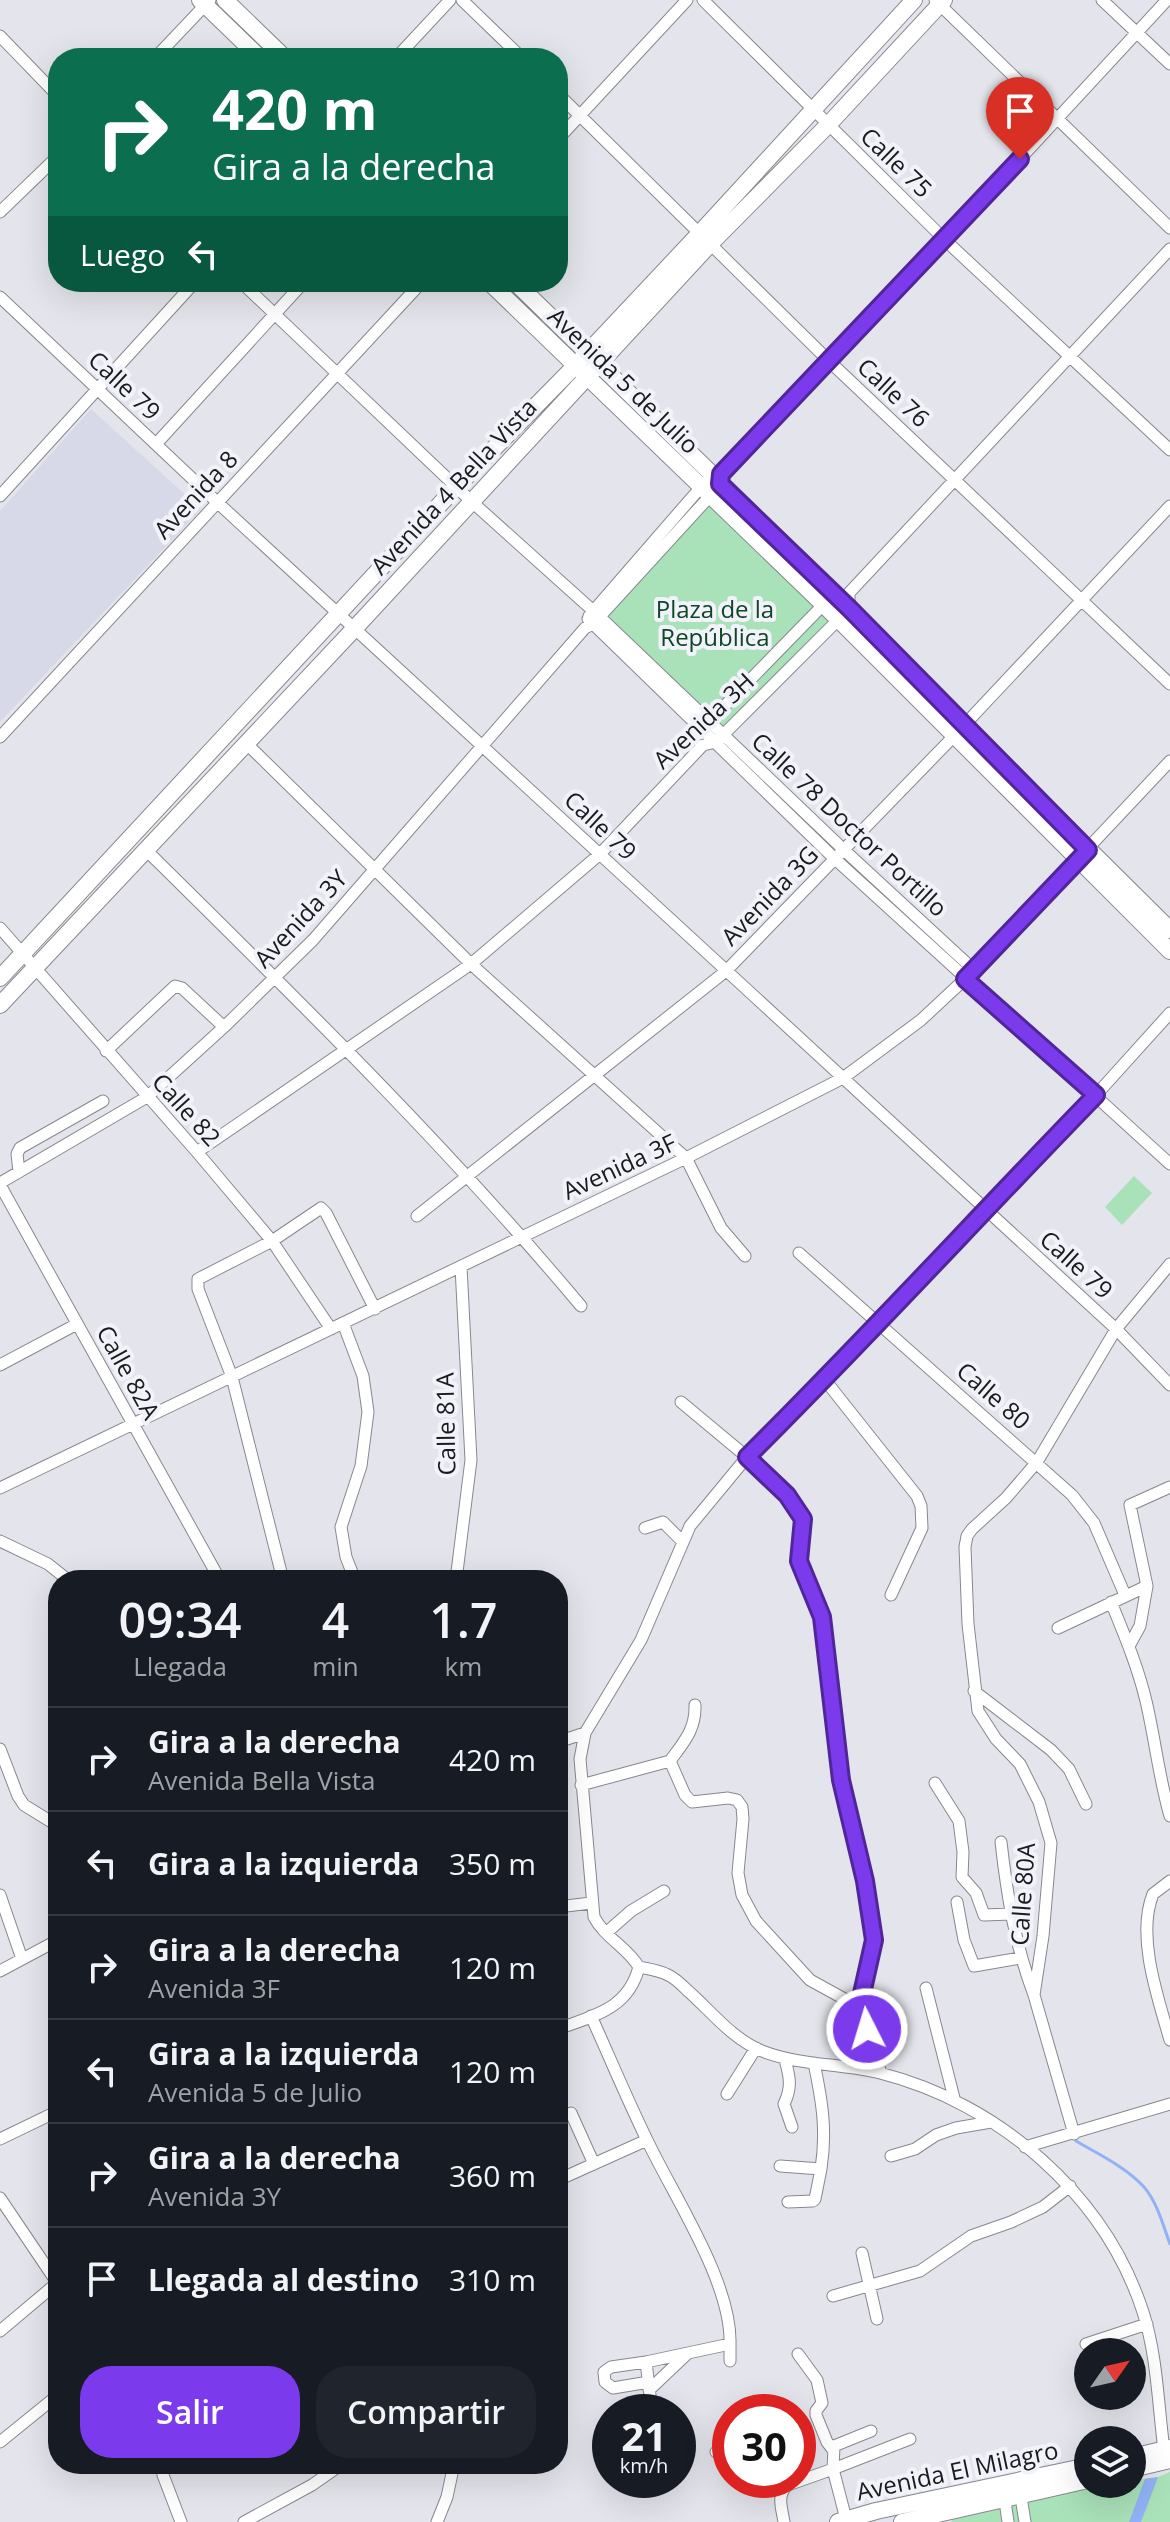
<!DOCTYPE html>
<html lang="es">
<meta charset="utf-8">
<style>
:root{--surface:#171b24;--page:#20242c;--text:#f1f3f6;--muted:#9ea1a6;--line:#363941;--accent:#7c3aed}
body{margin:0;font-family:"Open Sans",sans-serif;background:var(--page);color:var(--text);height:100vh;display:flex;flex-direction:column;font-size:30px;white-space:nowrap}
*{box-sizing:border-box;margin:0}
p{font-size:26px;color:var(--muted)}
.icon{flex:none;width:44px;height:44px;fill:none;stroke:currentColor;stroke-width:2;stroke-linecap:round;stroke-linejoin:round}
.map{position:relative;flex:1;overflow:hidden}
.sheet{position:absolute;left:48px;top:1570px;width:520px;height:904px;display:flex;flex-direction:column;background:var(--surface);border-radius:32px;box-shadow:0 8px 32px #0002}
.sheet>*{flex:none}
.hud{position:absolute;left:48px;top:48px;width:520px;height:244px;border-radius:32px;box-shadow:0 8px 32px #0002;background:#0b6e4f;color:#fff;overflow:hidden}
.needle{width:52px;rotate:56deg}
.controls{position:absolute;left:1074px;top:2338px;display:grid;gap:16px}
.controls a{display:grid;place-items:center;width:72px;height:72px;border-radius:50%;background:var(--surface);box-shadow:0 8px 32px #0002;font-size:40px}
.speed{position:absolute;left:592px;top:2394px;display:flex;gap:16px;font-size:40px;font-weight:700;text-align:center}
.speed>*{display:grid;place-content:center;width:104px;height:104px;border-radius:50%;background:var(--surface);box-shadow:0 8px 32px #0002;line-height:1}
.speed small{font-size:20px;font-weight:400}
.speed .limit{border:12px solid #d22;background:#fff;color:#111}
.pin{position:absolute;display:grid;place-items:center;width:68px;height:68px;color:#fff;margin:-82px -34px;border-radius:50% 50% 50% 0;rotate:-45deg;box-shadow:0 0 8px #0007}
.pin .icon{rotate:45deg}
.me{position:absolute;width:88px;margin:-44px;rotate:355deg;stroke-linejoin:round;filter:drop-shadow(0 0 6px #0008)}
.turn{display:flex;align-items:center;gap:28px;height:168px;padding:0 32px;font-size:36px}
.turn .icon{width:104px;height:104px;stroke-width:2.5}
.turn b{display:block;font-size:56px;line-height:68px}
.then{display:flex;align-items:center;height:76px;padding:0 32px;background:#0003;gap:16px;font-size:30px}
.eta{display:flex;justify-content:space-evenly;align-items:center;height:136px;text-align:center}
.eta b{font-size:48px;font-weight:600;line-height:56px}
.cta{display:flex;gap:16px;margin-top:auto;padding:16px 32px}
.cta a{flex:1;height:92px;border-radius:32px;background:var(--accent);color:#fff;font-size:32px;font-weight:600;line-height:92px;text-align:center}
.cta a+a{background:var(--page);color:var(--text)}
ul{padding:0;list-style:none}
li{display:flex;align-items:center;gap:24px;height:104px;padding:0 32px;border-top:2px solid var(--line)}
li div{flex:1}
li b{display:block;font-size:30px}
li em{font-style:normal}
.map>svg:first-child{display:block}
.built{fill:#d7d9e8}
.green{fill:#a9e1b8}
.water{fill:#91b2f6}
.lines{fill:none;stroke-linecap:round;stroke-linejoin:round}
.stream{stroke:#91b2f6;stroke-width:3}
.street-casing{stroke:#87888f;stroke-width:13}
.secondary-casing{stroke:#87888f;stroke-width:18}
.street{stroke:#fff;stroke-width:11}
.secondary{stroke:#fff;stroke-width:16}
.route-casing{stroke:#51269a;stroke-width:20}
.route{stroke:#7c3aed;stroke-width:14}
.labels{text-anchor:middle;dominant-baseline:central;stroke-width:8;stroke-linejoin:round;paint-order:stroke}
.street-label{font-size:24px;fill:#1a1b1d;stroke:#f1f2fa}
.park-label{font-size:24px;fill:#0f4625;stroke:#f1f2fa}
</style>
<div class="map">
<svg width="1170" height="2522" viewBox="0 0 1170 2522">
<rect width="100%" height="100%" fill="#e4e5ec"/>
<path class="built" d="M91 409 201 509 0 722V511Z"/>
<path class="green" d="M699 495 835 627 722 738 594 617Z
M1134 1176 1152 1193 1122 1225 1105 1207Z
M1170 2472V2522H952L950 2511 1088 2484H1132V2480L1158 2477Z"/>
<path class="water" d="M1158 2477 1141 2522H1129L1145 2479Z"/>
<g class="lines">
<path class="stream" d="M1076 2141C1098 2154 1126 2167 1144 2187 1157 2202 1163 2225 1170 2244"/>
<g class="street-casing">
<path id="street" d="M462 0 522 58
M703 0 945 240 1170 450
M935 0 1170 228
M1102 0 1170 64
M0 36 58 96
M155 58 210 0
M396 58 450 0
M558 94 828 360 1170 684
M558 139 687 0
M0 212 58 156
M241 282 471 501 600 617 844 850 974 970
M0 297 218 503 1116 1329 1170 1385
M156 444 304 282
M0 496 195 282
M589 616 701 487 712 477 721 474 945 240 1167 0
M588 619 835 859 1170 1164
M705 726 827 601
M0 737 422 282
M246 743 471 964 686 1158 721 1228 745 1256
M145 849C295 997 445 1144 581 1306
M0 928 197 1152 272 1241 331 1329
M106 1051 175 986 182 988 224 1027
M197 1152 471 964 600 854 703 745 716 742 838 620 849 608V593L1170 249
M19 1172 17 1154 20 1148 103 1101
M0 1183 147 1097 224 1027 313 940 585 628 593 624 710 496 720 484 721 475
M0 1185 220 1580
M417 1216 726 971 954 736 1170 506
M799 1253 1072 1495 1094 1523 1125 1595
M343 1323 363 1376 368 1412 361 1466 341 1527 346 1557 355 1580
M0 1365 77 1324
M825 1380 917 1496 921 1506 922 1528 891 1595
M681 1402 747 1457 787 1495 803 1519 799 1561 822 1617 841 1780 865 1881 872 1928 873 1951 859 2007 881 2073
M0 1488 686 1158 843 1078 921 1020 965 979 1170 761
M645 1528 663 1522 682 1541
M0 1541 48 1564 68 1580
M283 1580 232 1377 198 1289V1279L272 1241 321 1208 326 1213 375 1309
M456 1580 471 1460 461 1267
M1111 1602C1124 1634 1138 1667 1146 1701 1155 1739 1159 1778 1170 1816
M1058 1628 1147 1586 1130 1505 1170 1487
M1129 1646 1140 1626 1147 1586
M974 1691 1051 1750 1069 1769 1086 1804
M558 1742 585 1733
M0 1749 18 1796 24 1805 58 1826
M670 1761C684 1742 696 1729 695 1705
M935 1783 959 1821 963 1852 962 1877 976 1893 984 1915 1011 1914
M581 1785 670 1761 685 1795 692 1802 728 1798 737 1800 742 1807 743 1819 738 1873 742 1895 756 1921 810 1980 859 2007
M1001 1842C1007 1895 1015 1945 1034 1995
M1170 1881 1153 1894C1136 1936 1158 1998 1170 2040
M0 1895 22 1959
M957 1902 964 1940 974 1966 1020 1958
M558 1907 591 1903
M606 1933 631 1911 664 1891
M639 1967C627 1947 605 1938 594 1917L580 1759 585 1733 641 1640 690 1526 747 1457 825 1380 985 1209 1096 1095 1170 1013
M639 1967C649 1969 659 1970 668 1975 675 1978 681 1984 687 1990 710 2010 732 2039 762 2051 801 2066 840 2063 880 2073 999 2103 1105 2195 1143 2312 1157 2355 1158 2404 1164 2450
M0 1971 58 1940
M926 1988 954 2098
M591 2016C610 2058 627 2099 647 2140 674 2197 732 2283 730 2344L646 2362 611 2367 604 2372 605 2382 613 2388 649 2382
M558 2029C595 2015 628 2009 639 1967
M785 2060C790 2077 792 2088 784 2104L792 2127
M727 2094 756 2048
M571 2113 594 2164
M52 2114 58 2128
M1074 2134 1034 1995 1043 1936 1051 1843 1039 1802 1020 1764 996 1739 978 1711 968 1624 965 1547 967 1536 972 1529 1006 1498 1037 1462 1116 1329 1170 1264
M0 2139 58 2111
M1025 2147 1170 2104
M891 2156 915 2149 936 2135 956 2128 991 2122
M780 2166 821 2169C827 2130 822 2101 814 2063
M558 2180 647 2140
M0 2198 58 2284
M788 2202 813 2201 815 2199 821 2169
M862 2253 877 2319
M833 2296 920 2271 971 2236 1011 2222 1043 2207 1070 2186
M0 2331 57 2283
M1086 2344 1147 2324
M798 2354 817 2380 822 2403 816 2411V2415L827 2442 833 2450
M730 2361V2344
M646 2362 652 2412
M649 2390 687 2354
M871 2431 834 2446 833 2469 910 2439
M0 2442 58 2395
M716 2452H730
M163 2475 181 2522
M767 2480 772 2487 782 2489
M1020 2491 1025 2522
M1004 2494 1008 2522
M244 2522 312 2485 342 2464
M437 2522 447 2497 454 2464
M784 2522C782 2509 776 2494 788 2485L833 2469 846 2519"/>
</g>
<g class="secondary-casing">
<path id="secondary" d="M200 0 260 58
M225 0 285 58
M489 282 823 604 1170 951
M515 282 849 608 925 687 1170 930
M0 978 456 487 574 367 700 233 914 0
M0 1005 355 628 711 243 828 125 944 0
M1132 2457 1170 2448
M1132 2469 1170 2460
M838 2522 876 2511 1088 2466
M902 2522 1088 2480"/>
</g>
<use href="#street" class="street"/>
<use href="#secondary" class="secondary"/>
</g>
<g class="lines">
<g class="route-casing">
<path id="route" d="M867 2029 859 2007 874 1940 865 1881 841 1780 822 1617 799 1561 803 1519 787 1495 747 1457C866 1339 979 1215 1096 1095L965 979 1088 850 849 608 720 484 721 474 1020 159"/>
</g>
<use href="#route" class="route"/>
</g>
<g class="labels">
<g class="street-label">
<text transform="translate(897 162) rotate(44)">Calle 75</text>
<text transform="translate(624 380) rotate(44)">Avenida 5 de Julio</text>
<text transform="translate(125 385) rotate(43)">Calle 79</text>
<text transform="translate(894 392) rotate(43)">Calle 76</text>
<text transform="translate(453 486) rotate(-47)">Avenida 4 Bella Vista</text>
<text transform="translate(195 494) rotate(-47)">Avenida 8</text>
<text transform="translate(703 720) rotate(-43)">Avenida 3H</text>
<text transform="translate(850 824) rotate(43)">Calle 78 Doctor Portillo</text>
<text transform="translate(601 825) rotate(43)">Calle 79</text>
<text transform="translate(769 895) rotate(-46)">Avenida 3G</text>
<text transform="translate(300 918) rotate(-47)">Avenida 3Y</text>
<text transform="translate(187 1109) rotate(48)">Calle 82</text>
<text transform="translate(619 1166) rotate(-25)">Avenida 3F</text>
<text transform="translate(1077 1264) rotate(42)">Calle 79</text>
<text transform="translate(129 1372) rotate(61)">Calle 82A</text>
<text transform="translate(994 1395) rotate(41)">Calle 80</text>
<text transform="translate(445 1424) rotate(-91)">Calle 81A</text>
<text transform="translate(1022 1894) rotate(-86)">Calle 80A</text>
<text transform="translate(957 2470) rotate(-12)">Avenida El Milagro</text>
</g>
<g class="park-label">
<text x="715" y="608">Plaza de la<tspan x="715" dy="28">República</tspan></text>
</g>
</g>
</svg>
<div class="controls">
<a><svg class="needle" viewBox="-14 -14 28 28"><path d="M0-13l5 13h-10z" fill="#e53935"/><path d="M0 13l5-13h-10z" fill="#9ea1a6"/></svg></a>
<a><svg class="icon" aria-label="layers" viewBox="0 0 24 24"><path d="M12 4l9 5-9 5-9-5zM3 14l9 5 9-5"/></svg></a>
</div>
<div class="speed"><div>21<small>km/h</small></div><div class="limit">30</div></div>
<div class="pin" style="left:1020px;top:159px;background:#d93025"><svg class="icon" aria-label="arrive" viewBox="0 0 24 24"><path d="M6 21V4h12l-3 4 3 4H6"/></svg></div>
<svg class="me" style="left:867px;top:2029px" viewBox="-20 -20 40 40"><circle r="17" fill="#7c3aed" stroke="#fff" stroke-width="3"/><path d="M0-11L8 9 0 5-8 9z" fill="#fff"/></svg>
<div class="hud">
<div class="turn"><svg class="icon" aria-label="right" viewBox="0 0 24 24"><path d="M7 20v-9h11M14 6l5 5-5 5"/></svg><div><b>420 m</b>Gira a la derecha</div></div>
<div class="then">Luego<svg class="icon" aria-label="left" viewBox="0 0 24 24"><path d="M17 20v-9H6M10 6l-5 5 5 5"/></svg></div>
</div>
<section class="sheet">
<div class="eta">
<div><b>09:34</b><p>Llegada</p></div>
<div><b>4</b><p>min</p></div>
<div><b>1.7</b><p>km</p></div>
</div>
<ul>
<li><svg class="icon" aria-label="right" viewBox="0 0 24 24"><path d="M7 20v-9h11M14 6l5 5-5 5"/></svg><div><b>Gira a la derecha</b><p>Avenida Bella Vista</p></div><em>420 m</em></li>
<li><svg class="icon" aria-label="left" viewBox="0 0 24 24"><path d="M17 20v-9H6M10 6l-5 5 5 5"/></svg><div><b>Gira a la izquierda</b></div><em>350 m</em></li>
<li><svg class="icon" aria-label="right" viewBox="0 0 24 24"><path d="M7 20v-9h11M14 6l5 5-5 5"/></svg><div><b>Gira a la derecha</b><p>Avenida 3F</p></div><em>120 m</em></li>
<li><svg class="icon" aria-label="left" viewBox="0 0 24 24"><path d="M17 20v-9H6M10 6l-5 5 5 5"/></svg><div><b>Gira a la izquierda</b><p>Avenida 5 de Julio</p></div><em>120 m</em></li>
<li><svg class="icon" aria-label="right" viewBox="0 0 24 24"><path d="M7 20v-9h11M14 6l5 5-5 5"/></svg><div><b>Gira a la derecha</b><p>Avenida 3Y</p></div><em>360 m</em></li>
<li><svg class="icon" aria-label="arrive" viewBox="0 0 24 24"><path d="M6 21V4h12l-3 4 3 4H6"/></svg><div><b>Llegada al destino</b></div><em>310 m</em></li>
</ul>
<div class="cta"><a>Salir</a><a>Compartir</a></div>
</section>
</div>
